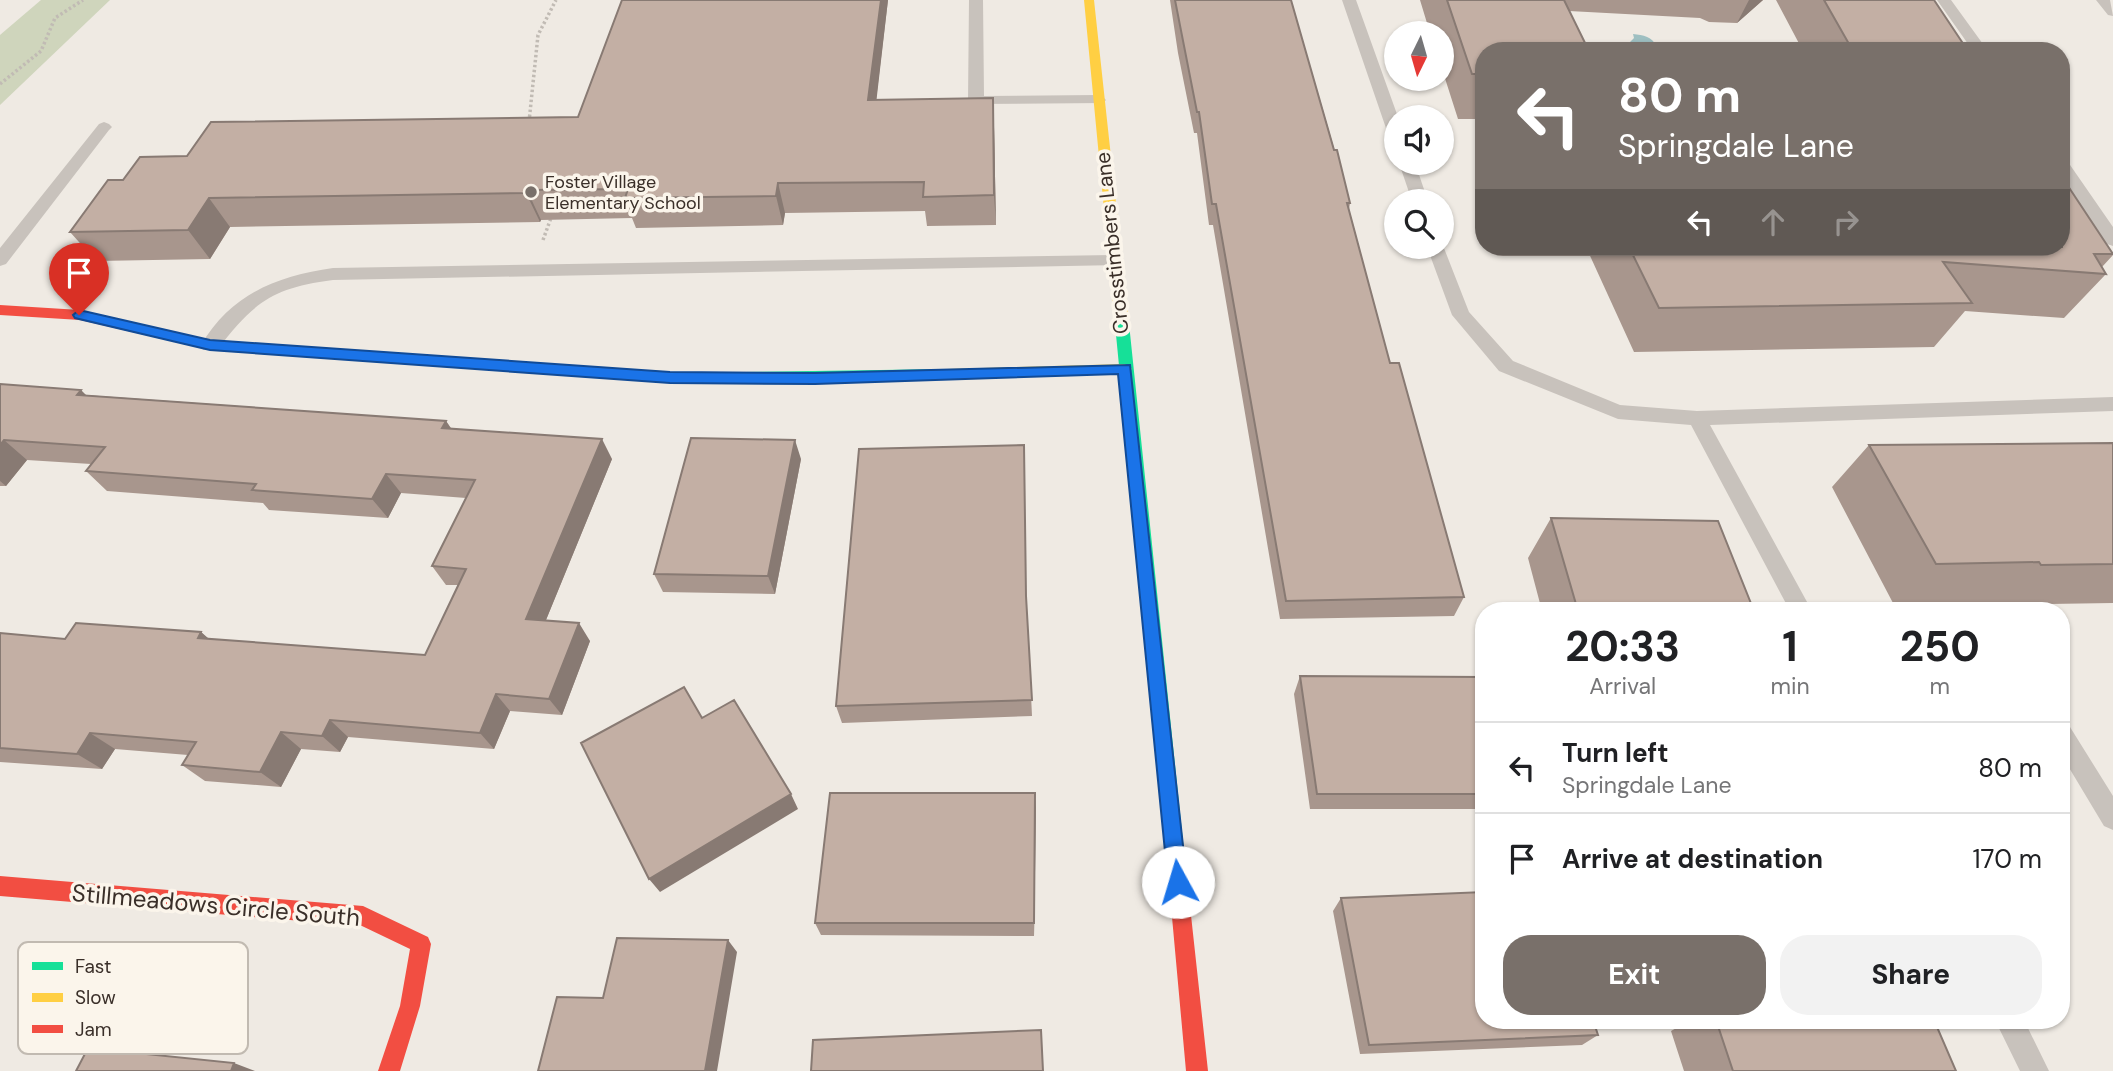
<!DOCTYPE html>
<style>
:root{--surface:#fff;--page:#f2f2f2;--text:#202124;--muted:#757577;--line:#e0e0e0;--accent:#79706a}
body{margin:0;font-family:"DM Sans",sans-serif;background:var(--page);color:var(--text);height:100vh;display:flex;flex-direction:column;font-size:26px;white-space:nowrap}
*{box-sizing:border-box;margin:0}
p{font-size:23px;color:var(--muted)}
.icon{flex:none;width:38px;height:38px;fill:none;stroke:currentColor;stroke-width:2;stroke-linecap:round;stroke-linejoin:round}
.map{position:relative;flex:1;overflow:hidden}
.panel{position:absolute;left:1475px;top:602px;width:595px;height:427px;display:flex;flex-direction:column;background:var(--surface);border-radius:28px;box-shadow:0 2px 5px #0004}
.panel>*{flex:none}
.banner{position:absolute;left:1475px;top:42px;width:595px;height:214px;border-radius:28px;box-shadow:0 2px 5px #0004;background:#79706a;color:#fff;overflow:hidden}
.needle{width:46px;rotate:185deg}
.fabs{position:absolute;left:1384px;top:21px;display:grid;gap:14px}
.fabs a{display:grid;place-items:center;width:70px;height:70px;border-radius:50%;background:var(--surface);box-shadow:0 2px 5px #0004;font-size:35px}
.pin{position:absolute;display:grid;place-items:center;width:60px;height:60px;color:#fff;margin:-72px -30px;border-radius:50% 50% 50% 0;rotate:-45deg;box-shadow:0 0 7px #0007}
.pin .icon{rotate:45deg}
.me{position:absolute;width:77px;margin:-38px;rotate:354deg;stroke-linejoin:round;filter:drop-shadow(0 0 5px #0008)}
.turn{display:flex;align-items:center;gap:24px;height:147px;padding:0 28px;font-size:32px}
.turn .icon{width:91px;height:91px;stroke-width:2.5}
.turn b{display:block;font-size:49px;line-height:60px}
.lanes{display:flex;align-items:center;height:66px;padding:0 28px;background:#0003;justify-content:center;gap:35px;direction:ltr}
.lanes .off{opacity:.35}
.eta{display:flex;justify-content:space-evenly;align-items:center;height:119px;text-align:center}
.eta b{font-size:42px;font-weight:700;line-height:49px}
.button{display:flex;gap:14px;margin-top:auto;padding:14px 28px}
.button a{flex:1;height:80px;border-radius:28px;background:var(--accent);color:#fff;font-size:28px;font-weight:700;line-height:80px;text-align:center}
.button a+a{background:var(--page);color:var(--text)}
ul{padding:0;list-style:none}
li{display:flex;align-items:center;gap:21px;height:91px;padding:0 28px;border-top:2px solid var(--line)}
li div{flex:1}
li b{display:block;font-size:26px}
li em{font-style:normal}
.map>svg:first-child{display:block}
.green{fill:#cfd5bc}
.water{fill:#9ebfc1}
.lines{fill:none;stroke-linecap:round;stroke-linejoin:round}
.path{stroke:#c1bbb4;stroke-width:3.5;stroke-dasharray:2.5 2.5;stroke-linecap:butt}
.lane{fill:#c8c2bc;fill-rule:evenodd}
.fast{fill:#16e098;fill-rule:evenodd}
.slow{fill:#ffcf43;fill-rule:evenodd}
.jam{fill:#f24e42;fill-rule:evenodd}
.wall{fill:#a8968d}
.shaded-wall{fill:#887a73}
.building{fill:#c3afa4;stroke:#887a73;stroke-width:2}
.route{fill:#1a73e8;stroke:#114b97;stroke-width:2}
.poi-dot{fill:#79706a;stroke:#fbf5eb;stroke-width:2.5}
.labels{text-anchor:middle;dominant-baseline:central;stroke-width:7;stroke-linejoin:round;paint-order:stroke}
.far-poi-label{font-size:18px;fill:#3a2f29;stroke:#fbf5eb;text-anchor:start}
.street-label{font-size:21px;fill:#3a2f29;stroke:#fbf5eb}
.near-street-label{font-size:24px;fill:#3a2f29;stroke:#fbf5eb}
.key{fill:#fbf5eb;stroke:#c1bab1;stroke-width:2}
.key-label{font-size:19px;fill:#3a2f29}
</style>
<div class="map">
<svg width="2113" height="1071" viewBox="0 0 2113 1071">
<rect width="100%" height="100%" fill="#efeae3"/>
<path class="green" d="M41 0H110L0 105V35Z"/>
<path class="water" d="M1633 34C1643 35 1653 37 1656 46L1690 44 1693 51H1615L1614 46 1628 44 1634 38Z"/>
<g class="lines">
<path class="path" d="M0 84 41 51 55 18 83 0
M529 122 538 35 556 0
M543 240 552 215"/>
<path class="lane" d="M969 0H983L984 96 1098 95 1103 97 1106 100 1103 103 971 104 968 101Z
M1342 0H1356L1398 117 1396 139 1388 134Z
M1937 0H1951L1988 51H1973Z
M2096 0H2110L2113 16 2108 15Z
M104 122 109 124 112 127 109 130 6 264 0 266V248L99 124Z
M2062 161 2068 162 2113 227V246L2107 244 2062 177Z
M1399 163H1415L1428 201H1412Z
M1442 243 1469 312 1513 361 1620 405 1697 411 2113 397V411L1710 425 1812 611H1790L1691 425 1618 419 1499 371 1452 315 1427 247H1442Z
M1113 255 1119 257 1122 261 1119 265 333 280C272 288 254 302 217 350H203L201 345C231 294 277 276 333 268Z
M2062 724 2070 727 2113 796V830L2104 826 2062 756Z
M1995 1020H2024L2049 1071H2020Z"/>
<path class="fast" d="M1121 309 1128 314 1184 851 1182 857 1175 860 1168 857 1166 851 1114 314Z
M341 349 670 373 947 369 954 374 947 379 670 383 341 359 334 354Z"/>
<path class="slow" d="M1084 0H1094L1128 314 1121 319 1114 314Z
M1125 364 1132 369 1125 374 947 379 940 374 947 369Z"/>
<path class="jam" d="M0 305 80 310 210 340 341 349 348 354 341 359 210 350 80 320 0 315Z
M1175 842 1182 845 1184 851 1208 1071H1186L1166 851 1168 845Z
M0 876 363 906 428 937 431 944 420 1006 400 1071H378L400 1006 410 949 362 926 0 896Z"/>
</g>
<path class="wall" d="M622 0H888L876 100 994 127 996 225 927 226 925 211 785 213 783 225 636 228 632 218 541 220 540 222 230 227 210 259 96 261 70 232 123 180 187 156 578 117Z
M1170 0H1291L1350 203 1349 209 1390 363 1464 597 1454 616 1280 619 1213 225H1209L1197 133H1194L1178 53Z
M1420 0H1763L1737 23 1709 22 1700 18 1569 11 1484 51V133L1479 119H1458L1442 69V33H1430Z
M1776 0H1934L1968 51H1803Z
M1586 247H2062L2113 255 2102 267 2106 274 2064 318 1965 311 1934 347 1634 352Z
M0 384 86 395 446 421 451 428 612 459 546 620 590 641 562 715 510 711 494 749 348 737 340 752 301 749 281 787 205 781 182 765 188 755 115 749 102 769 0 762V633L65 639 201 632 208 639 425 655 458 585H446L432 566 466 498 401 493 388 518 269 510 263 503 107 491 86 471 91 464 27 460 6 486H0Z
M2113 443V603L1993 605 1991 602 1893 603 1832 487 1869 445Z
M801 459 775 594 663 592 654 574Z
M1551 518 1754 611H1542L1528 558Z
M1027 609 1032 716 842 723 836 706Z
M1300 676 1484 677V809H1310L1294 694Z
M1035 793 1034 936 821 935 815 923Z
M1341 898 1598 1035 1582 1045 1360 1054 1333 911Z
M1691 1020H1934L1956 1071H1684L1671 1031Z"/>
<path class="shaded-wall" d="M881 0H888L873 130 868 100Z
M1749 0H1763L1737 23Z
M993 98 994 127 996 225 994 195Z
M778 183 785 213 783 225 776 196Z
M527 190 541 220 540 222 526 193Z
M209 198 230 227 210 259 188 230Z
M81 390 101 410 77 395Z
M446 421 459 441 442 428Z
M602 439 612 459 539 637 526 619Z
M4 440 27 460 6 486 0 481V445Z
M795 440 801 459 775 594 768 576Z
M386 474 401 493 388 518 372 499Z
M579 623 590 641 562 715 549 699Z
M201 632 222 650 198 638Z
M496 694 510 711 494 749 480 733Z
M330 720 348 737 340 752 322 736Z
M281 732 301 749 281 787 260 772Z
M90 733 115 749 102 769 77 754Z
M1035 793 1036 808 1034 936V923Z
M791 794 798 809 660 892 649 879Z
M728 940 737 952 717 1071H705Z
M234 1063 255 1071H231Z"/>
<path class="building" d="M622 0H881L868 100 993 98 994 195 923 197 924 182 778 183 776 196 625 198 628 189 527 190 526 193 209 198 188 230 70 232 108 180H123L140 157 187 156 211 122 578 117Z
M1175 0H1291L1334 150H1337L1350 203H1347L1390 363H1399L1464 597 1286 601 1216 204H1212L1199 112H1197Z
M1447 0H1564L1589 51H1484V74H1472Z
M1824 0H1934L1968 51H1853Z
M2062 177 2113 254H2094L2106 274 1943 262 1972 303 1659 308 1629 247H2062Z
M0 384 81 390 77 395 446 421 442 428 602 439 526 619 579 623 549 699 496 694 480 733 330 720 322 736 281 732 260 772 182 765 196 742 90 733 77 754 0 748V633L65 639 76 623 201 632 198 638 425 655 466 569 432 566 475 480 386 474 372 499 252 490 256 484 86 471 105 447 4 440 0 445Z
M691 438 795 440 768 576 654 574Z
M2113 443V564L2041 565 2039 562 1936 564 1869 445Z
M1024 445 1026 596 1032 700 836 706 859 449Z
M1551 518 1718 521 1754 611H1578Z
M1300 676 1484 677V794H1317Z
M684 687 702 718 734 700 791 794 649 879 581 743Z
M830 793H1035L1034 923H815Z
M1484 892V1020H1593L1598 1035 1369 1045 1341 898Z
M617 938 728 940 705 1071H538L557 997 603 998Z
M1716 1020H1934L1956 1071H1733Z
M1041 1030 1043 1071H811L813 1040Z
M88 1048 234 1063 231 1071H76Z"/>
<path class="route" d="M79 310 210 340 670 372 815 373 1130 365 1187 882 1184 889 1178 892 1171 889 1168 882 1118 374 815 384 670 383 210 350 75 318 73 315Z"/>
<circle class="poi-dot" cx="531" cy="192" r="7"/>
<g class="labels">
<g class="far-poi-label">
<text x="545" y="182">Foster Village<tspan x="545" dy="21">Elementary School</tspan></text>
</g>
<g class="street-label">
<text transform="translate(1112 243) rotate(-96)">Crosstimbers Lane</text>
</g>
<g class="near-street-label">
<text transform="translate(216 905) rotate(5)">Stillmeadows Circle South</text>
</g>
</g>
<rect x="18" y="942" width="230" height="112" rx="10" class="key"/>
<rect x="32" y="962" width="31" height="8" fill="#16e098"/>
<rect x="32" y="993" width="31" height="9" fill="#ffcf43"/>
<rect x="32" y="1025" width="31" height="8" fill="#f24e42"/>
<g class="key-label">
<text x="75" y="973">Fast</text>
<text x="75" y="1004">Slow</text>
<text x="75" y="1036">Jam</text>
</g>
</svg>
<div class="fabs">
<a><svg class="needle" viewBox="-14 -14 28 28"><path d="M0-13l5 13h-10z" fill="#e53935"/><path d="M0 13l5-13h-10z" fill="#757577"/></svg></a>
<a><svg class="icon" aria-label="sound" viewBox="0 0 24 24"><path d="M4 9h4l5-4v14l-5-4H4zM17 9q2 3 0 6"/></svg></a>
<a><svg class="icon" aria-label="search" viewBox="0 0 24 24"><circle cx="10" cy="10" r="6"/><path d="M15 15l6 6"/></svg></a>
</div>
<div class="pin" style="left:79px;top:315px;background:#d93025"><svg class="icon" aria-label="arrive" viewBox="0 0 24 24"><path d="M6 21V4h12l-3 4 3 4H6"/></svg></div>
<svg class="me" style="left:1178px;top:882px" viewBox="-20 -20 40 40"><circle r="19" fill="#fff"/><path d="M0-13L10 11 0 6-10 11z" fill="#1a73e8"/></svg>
<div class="banner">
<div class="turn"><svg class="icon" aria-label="left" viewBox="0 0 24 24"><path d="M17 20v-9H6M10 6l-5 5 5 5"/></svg><div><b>80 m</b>Springdale Lane</div></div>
<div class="lanes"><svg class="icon" aria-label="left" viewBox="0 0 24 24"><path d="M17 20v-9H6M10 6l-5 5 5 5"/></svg><svg class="icon off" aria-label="ahead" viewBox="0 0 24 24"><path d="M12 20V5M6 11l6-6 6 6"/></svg><svg class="icon off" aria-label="right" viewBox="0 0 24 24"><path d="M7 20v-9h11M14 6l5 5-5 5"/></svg></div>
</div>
<section class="panel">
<div class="eta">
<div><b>20:33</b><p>Arrival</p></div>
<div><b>1</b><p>min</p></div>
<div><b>250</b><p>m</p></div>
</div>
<ul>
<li><svg class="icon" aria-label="left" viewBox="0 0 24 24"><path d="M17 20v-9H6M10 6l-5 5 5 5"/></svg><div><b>Turn left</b><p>Springdale Lane</p></div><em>80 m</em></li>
<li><svg class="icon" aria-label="arrive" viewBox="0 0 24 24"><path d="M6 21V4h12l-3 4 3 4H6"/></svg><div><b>Arrive at destination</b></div><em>170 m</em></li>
</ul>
<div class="button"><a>Exit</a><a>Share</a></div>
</section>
</div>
